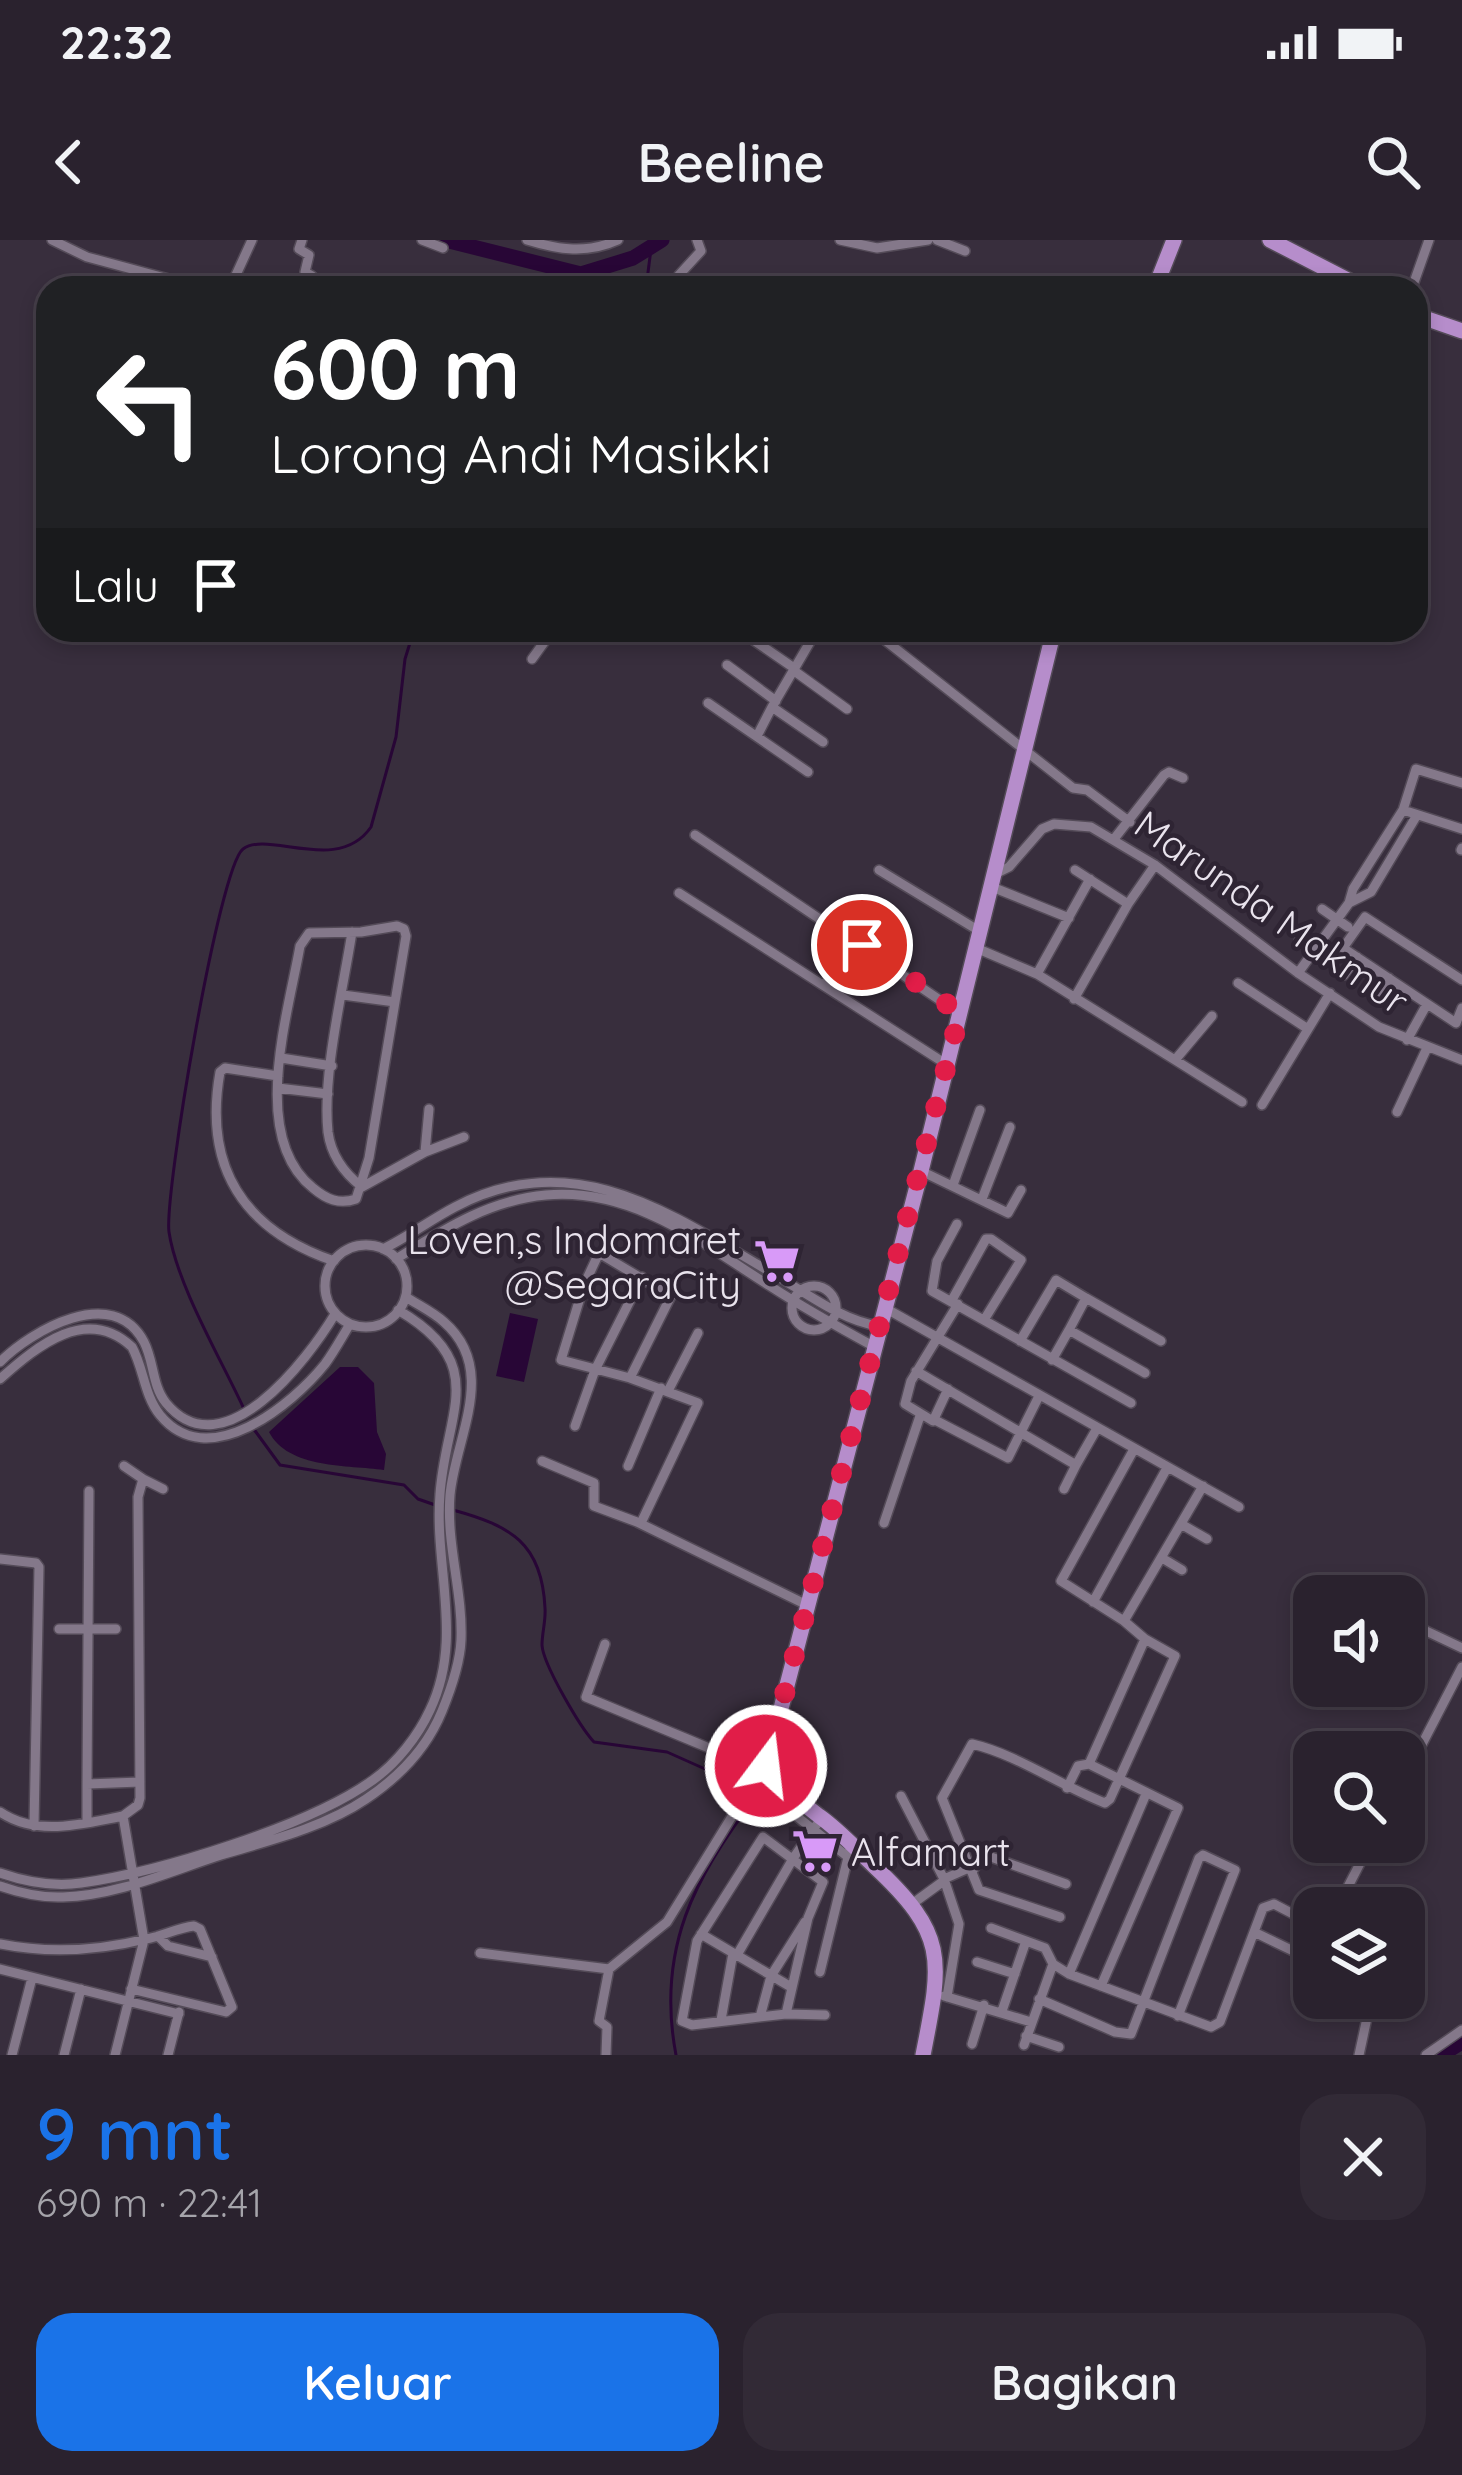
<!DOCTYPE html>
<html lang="id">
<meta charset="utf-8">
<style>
:root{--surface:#2a222e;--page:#322a36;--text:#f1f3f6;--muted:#a5a4aa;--line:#463f4a;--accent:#1a73e8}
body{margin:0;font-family:Quicksand,sans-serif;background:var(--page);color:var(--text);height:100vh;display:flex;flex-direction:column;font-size:45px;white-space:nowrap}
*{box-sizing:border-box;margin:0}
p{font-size:39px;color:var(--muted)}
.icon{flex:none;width:66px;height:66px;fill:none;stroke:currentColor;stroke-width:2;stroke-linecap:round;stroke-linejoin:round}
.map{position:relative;height:1815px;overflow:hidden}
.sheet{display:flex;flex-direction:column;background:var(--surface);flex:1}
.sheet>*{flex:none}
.hud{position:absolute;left:36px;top:36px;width:1392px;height:366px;border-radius:36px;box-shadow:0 6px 18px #0003,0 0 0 3px var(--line);background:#202124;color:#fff;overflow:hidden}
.fabs{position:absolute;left:1293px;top:1335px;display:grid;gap:24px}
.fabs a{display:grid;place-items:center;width:132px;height:132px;border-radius:24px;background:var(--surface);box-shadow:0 6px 18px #0003,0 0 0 3px var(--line);font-size:60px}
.pin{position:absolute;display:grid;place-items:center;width:102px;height:102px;color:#fff;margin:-51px;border:6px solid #fff;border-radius:50%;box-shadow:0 3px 12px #0007}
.me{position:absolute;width:132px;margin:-66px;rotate:15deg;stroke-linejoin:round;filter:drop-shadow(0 0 9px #0008)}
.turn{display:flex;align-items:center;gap:42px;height:252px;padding:0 36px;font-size:54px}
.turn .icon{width:156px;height:156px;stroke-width:2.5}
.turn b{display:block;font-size:84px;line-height:102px}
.then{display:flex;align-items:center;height:114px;padding:0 36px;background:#0003;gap:24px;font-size:45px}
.round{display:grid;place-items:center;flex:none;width:126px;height:126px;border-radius:36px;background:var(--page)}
.headline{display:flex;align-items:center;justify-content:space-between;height:204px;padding:0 36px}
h1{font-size:72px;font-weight:600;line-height:90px;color:var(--accent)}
.cta{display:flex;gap:24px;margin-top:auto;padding:24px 36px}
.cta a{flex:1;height:138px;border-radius:36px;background:var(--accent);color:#fff;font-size:48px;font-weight:600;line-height:138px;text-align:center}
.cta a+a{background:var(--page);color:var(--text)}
.status{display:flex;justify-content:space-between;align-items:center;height:84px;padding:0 60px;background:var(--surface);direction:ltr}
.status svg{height:33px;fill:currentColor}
header{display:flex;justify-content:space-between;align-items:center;height:156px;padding:0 36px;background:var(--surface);font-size:54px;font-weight:600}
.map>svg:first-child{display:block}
.water{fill:#280636}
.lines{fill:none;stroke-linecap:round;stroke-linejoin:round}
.stream{stroke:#280636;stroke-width:3}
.river{stroke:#280636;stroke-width:15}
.street-casing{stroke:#544b58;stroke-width:12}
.primary-casing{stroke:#544b58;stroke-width:18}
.street{stroke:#84788a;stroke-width:9}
.primary{stroke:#b68dcb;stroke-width:15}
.route{stroke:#e11d48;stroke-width:21;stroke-dasharray:0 37.8}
.labels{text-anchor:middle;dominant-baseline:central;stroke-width:9;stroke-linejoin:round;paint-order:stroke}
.street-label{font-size:39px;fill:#e9e3ed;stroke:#2e2433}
.poi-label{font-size:39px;fill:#e9e3ed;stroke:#2e2433;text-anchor:end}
</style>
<div class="status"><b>22:32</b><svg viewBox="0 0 49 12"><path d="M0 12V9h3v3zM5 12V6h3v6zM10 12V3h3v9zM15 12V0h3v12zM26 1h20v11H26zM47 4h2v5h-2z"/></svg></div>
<header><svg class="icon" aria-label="back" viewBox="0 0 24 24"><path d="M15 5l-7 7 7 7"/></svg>Beeline<svg class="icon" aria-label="search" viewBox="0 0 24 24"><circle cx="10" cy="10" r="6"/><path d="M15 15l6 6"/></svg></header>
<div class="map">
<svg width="1462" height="1815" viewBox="0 0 1462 1815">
<rect width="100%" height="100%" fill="#382e3d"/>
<path class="water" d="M510 1073 538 1079 524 1142 496 1136Z
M340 1127H358L374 1143 377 1192 386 1214 384 1230C349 1225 288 1229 269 1192Z"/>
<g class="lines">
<path class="stream" d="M646 48 651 9
M244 1169C221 1119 177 1045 169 992 164 955 219 627 243 609 268 590 338 635 371 587L396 497 405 419 414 390
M253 1188 280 1225 404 1245 418 1259 438 1266
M453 1270C511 1286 542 1303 545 1368 546 1380 542 1393 542 1405 543 1424 580 1487 594 1502L667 1512 723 1537 747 1542
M676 1815C656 1710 694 1636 758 1554L761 1545 756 1544"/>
<path class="river" d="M445 0 581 34 633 18 662 0
M1441 1815 1462 1802"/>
<g class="street-casing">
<path id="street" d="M52 0 87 17 202 48
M302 0 299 9 309 15 305 32 312 36 309 48
M422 0 443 8
M527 0C559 10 587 14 618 0
M840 0 877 8 928 0
M937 0 965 11
M230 48 252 0
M677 48 679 35 701 11 697 0
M1412 48 1429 0
M665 390 682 399 692 390
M817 390 772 467 823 502
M872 390 1073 548 1087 550 1130 582
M746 395 794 428
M532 419 553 390
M727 425 776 461
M793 430 847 469
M708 463 808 532
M757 496 772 467
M1403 570 1462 589
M695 595 959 773
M1114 599 1164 535 1169 532 1183 538
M1461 610 1462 608
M879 630 981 692
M1075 630 1128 664
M995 634 1009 627 1042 589 1054 584 1091 587 1155 625 1298 733 1379 787 1462 820
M992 647 1069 678
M679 653 946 824
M1349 663 1371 652 1417 575
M1322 669 1348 687
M397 686 404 689 406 696 369 918 356 959C339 965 326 959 313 948 249 897 288 775 300 706L309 693 361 692Z
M352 692C343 750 322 835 328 892 331 915 344 933 362 947L425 912 464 897
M1299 701 1326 720
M976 708 1037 734 1175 820 1212 776
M1298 733 1349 663 1353 649 1403 570 1416 529 1462 543
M1037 734 1090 639
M1344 735 1357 717
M1462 740 1365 677 1343 708 1456 783 1462 768
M1238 743 1308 789
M824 745 855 701
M343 755 395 762
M1377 758 1389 738
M1074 759 1128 664 1155 625
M1407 800 1427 764
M281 818 332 826
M1175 820 1242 862
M278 836 225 828 220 832C203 928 244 990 334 1021
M278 848 328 854
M1262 865 1330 753
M1397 872 1427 808
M425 912 429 869
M921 931 1008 973 1021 950
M953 945 980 870
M982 959 1010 887
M957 984 937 1021 932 1051 1131 1163
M325 1046a41 41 0 1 1 82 0a41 41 0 1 1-82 0Z
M383 1009C408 997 430 980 455 967 574 904 671 974 772 1033 805 1052 842 1081 879 1086
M396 1019C443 990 489 960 546 955 632 947 702 1003 770 1046 804 1068 838 1087 873 1106
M792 1068a22 22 0 1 1 44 0a22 22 0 1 1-44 0Z
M952 1060 986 999H991L1021 1020 984 1080
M885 1068 1239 1267
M1069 1090 1086 1058 1161 1101
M1020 1101 1056 1040 1086 1058
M1052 1120 1069 1090 1145 1133
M0 1122C31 1091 113 1043 144 1102 154 1121 152 1146 166 1163 223 1232 308 1119 335 1074
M916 1131 1076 1225 1096 1190
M630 1138 671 1056 599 1013 584 1045 561 1120 630 1138 698 1163 641 1283
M0 1139C38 1105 87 1065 132 1107 144 1129 144 1155 160 1175 208 1234 292 1165 325 1124 334 1112 342 1097 350 1084
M948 1149 933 1181 905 1164 911 1141 958 1064
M668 1151 698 1093
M935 1180 1008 1218 1039 1156
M575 1186 595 1130 642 1037
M542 1221 594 1243V1266L637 1282 807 1365
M628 1226 661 1148
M143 1239 163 1249
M1064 1249 1076 1225
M884 1283 920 1176
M1181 1284 1207 1299
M1162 1318 1182 1330
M0 1319 36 1323 39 1327 34 1586
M1093 1362 1167 1228
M1124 1381 1203 1246
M1405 1381 1462 1408
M59 1389H116
M605 1404 586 1457 738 1520 766 1526
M1089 1524 1178 1568 1101 1746
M1404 1539 1462 1427
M87 1544 89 1251
M1067 1548 1078 1526 1089 1524 1145 1399
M771 1556 848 1617
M901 1556 944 1639 971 1627
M0 1572C37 1597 81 1584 123 1576
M87 1583V1544L140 1542
M973 1630 981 1619 991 1617 1066 1644
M0 1633C26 1642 54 1647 81 1643 159 1632 309 1586 373 1540 397 1523 418 1496 430 1470 464 1399 434 1327 440 1254 446 1171 491 1124 398 1070
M944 1639 959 1684 947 1757
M0 1646C20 1653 41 1658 63 1657 116 1656 171 1631 221 1615 268 1601 325 1587 366 1559 399 1537 427 1508 442 1471 451 1449 460 1424 461 1400 463 1352 446 1304 450 1255 455 1198 499 1130 444 1082 433 1072 418 1065 406 1057
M912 1664 945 1640
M1337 1668 1371 1602
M1060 1677 979 1650 942 1558 972 1504C1016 1514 1061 1546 1105 1563L1110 1559 1175 1416 1145 1399 1124 1381 1061 1341 1133 1211
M991 1688 1045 1708 1053 1724 1069 1734 1211 1787 1220 1782 1263 1668 1274 1664 1314 1685
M1254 1692 1314 1721
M701 1694 791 1747
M158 1696 168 1706 212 1717
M0 1704C50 1714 97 1711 146 1699 163 1696 177 1688 194 1686L200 1689 232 1767 226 1772 131 1749
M480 1713 609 1729 667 1682 763 1526
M737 1715 794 1617 822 1577
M977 1722 1015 1734
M0 1729 179 1774
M820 1732 851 1605
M1069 1734 1146 1554
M944 1756 1031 1782
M1039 1759 1115 1792 1131 1794 1199 1618 1203 1615 1235 1630 1178 1776
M1002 1771 1026 1701
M786 1774 808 1678 823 1642 763 1597 697 1701 682 1781 692 1785 786 1774 825 1775
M760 1777 771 1736 805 1682
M721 1780 733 1713
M1026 1796 1059 1807
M972 1804 984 1765
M1024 1805 1053 1724
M12 1815 32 1738
M64 1815 81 1749
M115 1815 144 1700 123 1576 138 1565 140 1558 138 1257 143 1239 124 1226
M168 1815 179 1772
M606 1815 607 1787 599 1781 609 1729
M1359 1815 1367 1778
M1426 1815 1462 1790"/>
</g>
<g class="primary-casing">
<path id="primary" d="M1270 0 1363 48
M1155 48 1174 0
M1416 75 1462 91
M923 1815C942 1719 948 1695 874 1626 856 1609 839 1590 819 1576 798 1559 781 1548 766 1526L921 931 1054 390"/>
</g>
<use href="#street" class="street"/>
<use href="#primary" class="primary"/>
</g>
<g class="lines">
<path class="route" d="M766 1526 960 773 862 705"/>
</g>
<defs>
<g id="supermarket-bare" transform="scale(3.6)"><path d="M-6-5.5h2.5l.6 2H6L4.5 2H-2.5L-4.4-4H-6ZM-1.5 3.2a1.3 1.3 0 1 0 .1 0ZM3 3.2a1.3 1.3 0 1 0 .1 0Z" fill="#d89af8" stroke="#2e2433" stroke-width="2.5" paint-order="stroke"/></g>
</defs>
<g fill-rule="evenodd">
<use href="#supermarket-bare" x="777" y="1021"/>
<use href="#supermarket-bare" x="815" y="1611"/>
</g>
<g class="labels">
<g class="street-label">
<text transform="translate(1272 672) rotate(35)">Marunda Makmur</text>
</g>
<g class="poi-label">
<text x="741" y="999">Loven,s Indomaret<tspan x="741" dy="45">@SegaraCity</tspan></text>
<text x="851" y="1611" text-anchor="start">Alfamart</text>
</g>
</g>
</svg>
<div class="fabs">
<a><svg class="icon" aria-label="sound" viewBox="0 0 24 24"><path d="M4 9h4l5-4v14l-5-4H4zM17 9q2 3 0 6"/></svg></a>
<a><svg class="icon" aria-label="search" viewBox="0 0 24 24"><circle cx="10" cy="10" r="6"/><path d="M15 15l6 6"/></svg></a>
<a><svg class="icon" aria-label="layers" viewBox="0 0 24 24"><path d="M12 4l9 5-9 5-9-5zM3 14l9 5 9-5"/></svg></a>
</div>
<div class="pin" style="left:862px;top:705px;background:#d93025"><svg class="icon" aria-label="arrive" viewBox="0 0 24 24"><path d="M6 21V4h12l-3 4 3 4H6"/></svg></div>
<svg class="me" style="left:766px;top:1526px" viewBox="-20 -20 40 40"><circle r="17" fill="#e11d48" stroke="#fff" stroke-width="3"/><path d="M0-11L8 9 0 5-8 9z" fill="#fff"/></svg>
<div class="hud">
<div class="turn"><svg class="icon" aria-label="left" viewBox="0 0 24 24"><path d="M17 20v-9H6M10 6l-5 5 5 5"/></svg><div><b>600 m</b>Lorong Andi Masikki</div></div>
<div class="then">Lalu<svg class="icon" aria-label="arrive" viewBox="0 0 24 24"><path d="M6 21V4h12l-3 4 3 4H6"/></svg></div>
</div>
</div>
<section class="sheet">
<div class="headline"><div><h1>9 mnt</h1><p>690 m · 22:41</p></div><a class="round"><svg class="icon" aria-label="close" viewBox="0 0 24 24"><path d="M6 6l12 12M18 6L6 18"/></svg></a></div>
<div class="cta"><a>Keluar</a><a>Bagikan</a></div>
</section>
